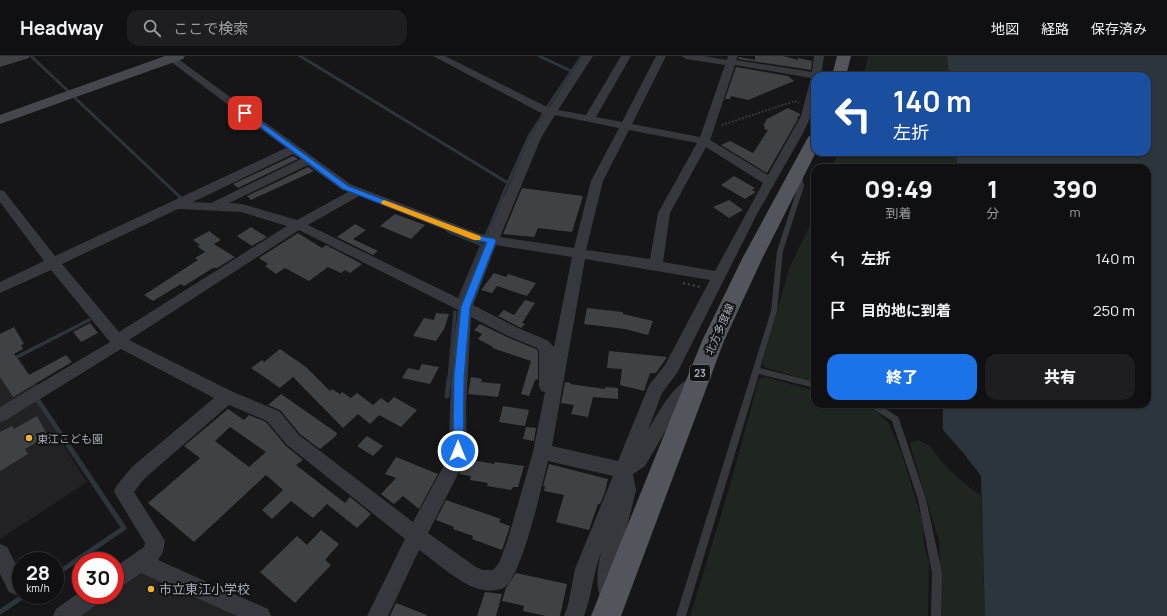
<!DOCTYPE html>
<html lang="ja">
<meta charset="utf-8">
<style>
:root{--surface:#101012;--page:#1e1e20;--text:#f1f3f6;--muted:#9c9d9f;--line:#303032;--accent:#1a73e8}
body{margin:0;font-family:Manrope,"Noto Sans JP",sans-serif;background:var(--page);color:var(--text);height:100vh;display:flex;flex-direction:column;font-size:15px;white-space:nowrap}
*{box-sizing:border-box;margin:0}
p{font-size:13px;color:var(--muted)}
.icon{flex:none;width:22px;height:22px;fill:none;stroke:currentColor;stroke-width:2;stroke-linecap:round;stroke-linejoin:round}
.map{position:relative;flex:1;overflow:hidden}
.side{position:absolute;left:811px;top:108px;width:340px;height:244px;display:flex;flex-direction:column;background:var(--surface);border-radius:12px;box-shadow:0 1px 3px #0004,0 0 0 1px var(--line)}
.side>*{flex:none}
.hud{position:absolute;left:811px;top:16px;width:340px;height:84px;border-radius:12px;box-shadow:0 1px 3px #0004,0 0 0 1px var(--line);background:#1a4fa0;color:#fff;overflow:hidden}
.speed{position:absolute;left:12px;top:496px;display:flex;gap:8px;font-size:20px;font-weight:700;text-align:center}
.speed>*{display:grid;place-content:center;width:52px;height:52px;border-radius:50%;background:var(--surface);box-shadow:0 1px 3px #0004,0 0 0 1px var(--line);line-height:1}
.speed small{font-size:10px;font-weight:400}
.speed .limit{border:6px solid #d22;background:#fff;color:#111}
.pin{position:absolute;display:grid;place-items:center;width:34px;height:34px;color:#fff;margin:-17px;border-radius:8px;box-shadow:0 2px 6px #0006}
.me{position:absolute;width:44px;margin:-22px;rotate:0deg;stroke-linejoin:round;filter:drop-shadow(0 0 3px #0008)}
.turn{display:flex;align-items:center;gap:14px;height:84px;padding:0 16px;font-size:18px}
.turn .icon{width:52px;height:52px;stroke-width:2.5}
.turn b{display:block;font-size:28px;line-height:34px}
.eta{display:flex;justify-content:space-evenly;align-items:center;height:68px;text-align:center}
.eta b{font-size:24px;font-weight:800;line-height:28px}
.button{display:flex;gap:8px;margin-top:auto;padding:8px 16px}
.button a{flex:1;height:46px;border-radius:12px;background:var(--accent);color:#fff;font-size:16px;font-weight:800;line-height:46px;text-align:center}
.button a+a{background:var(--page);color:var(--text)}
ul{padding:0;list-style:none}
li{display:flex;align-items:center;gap:12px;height:52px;padding:0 16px}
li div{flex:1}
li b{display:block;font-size:15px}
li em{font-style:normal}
header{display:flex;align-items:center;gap:24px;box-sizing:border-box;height:56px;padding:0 20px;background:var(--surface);border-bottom:1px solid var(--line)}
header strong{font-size:19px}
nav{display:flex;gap:22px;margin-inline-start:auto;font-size:14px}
.search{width:280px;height:36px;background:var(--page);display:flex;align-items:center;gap:10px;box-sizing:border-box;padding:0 14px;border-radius:12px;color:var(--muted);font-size:15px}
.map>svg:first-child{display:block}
.built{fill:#222225}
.green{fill:#1e261f}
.water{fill:#2c353c}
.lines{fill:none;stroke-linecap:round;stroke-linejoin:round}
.stream-far2{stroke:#2c353c;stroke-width:3}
.stream-far1{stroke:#2c353c;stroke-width:3.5}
.stream{stroke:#2c353c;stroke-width:5}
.building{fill:#404145;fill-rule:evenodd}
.path-far1{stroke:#3d3f44;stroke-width:2;stroke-dasharray:1.5 2;stroke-linecap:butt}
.path{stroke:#3d3f44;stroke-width:2.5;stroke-dasharray:2 3;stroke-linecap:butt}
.lane{fill:#37383d;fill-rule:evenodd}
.street{fill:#37383d;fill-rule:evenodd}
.secondary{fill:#45474d;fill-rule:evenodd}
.primary{fill:#53555c;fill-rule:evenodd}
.route{fill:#1a73e8;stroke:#114b97}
.slow{fill:#f59e0b}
.poi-dot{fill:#f2b134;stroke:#111113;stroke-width:1.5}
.labels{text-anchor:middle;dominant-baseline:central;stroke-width:4;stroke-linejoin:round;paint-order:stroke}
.shield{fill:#111113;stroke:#7b7e86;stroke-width:1}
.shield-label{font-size:10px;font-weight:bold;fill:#a8adb8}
.street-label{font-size:11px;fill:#a8adb8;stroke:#111113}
.poi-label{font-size:11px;fill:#a8adb8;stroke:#111113;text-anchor:start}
.near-poi-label{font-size:13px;fill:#a8adb8;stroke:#111113;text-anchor:start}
</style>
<header>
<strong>Headway</strong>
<div class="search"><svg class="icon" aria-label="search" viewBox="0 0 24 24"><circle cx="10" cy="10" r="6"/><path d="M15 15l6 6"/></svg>ここで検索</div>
<nav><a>地図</a><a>経路</a><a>保存済み</a></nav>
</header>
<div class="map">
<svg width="1167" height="560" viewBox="0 0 1167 560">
<rect width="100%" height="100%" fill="#161618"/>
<path class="built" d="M19 302 39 333 31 338 87 426 0 483V312Z
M137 512 249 560H70L99 539H115V528Z"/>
<path class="green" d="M868 0H947L949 20H864Z
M839 96H956L957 112H831Z
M815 158V326L766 312 762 307 789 213Z
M765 321 815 335V348H863L878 356 889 368 902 398 923 468 924 489 929 505 928 560H690L729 433 759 323Z
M918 384C933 389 933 396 943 407 954 419 968 431 981 440L985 560H940V509L939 485 911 392V386Z"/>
<path class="water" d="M947 0H1167V560H985L981 420 965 399 943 374V351L950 348H1147V112H957L956 96H1147V20H949Z"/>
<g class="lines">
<path class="stream-far2" d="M31 0 69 36
M300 0 508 127 502 141
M539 0 571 15
M73 40 180 141
M546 53 582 0
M508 127 529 80 544 57"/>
<path class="stream-far1" d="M179 140 181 142
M448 175 482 189 460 241
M486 180 503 140
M13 303 89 264
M449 324 455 256"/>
<path class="stream" d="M447 340 449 323
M37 343 124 472 55 519
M0 556 25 539"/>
</g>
<path class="building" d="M0 0H29V2L0 11Z
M755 0H783L798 4V2L812 5 811 14 738 3 739 1 755 4Z
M736 11 788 20 794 25 748 44 731 40 730 43H725Z
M788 52 800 58V59L797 62 798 63 767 117 721 89 730 85 753 97 768 74 764 73 765 70H763L767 63Z
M293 100 298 103 238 132 233 128Z
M308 111 314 115 251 144 247 140Z
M734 120 755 132 752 134 756 136 745 143 721 129Z
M522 132 583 140 572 176 538 172 534 181 503 178Z
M729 144 743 154 729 162 713 151Z
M395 158 425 169 411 183 380 170Z
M355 168 366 174 353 183 378 195 373 199 337 181Z
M251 171 267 181 252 190 237 180Z
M209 175 221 184 214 188 235 201 217 212H213L184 230 181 228 153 245 144 239 198 204 195 202 205 196 197 190 200 189 193 184Z
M298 177 322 192 326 189 362 208 350 217 345 214 341 217 328 211 309 225 285 212 276 218 265 210 268 208 259 202Z
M494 217 506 221 508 218 536 227 527 240 497 230 492 237 481 234Z
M525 244 535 247 522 267 525 268 521 272 498 260 504 254 514 259Z
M587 252 623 256V258L653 265 648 279 625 273 584 268Z
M436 257 449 258 444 273 436 285 413 280 424 262 434 264Z
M90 267 98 277 81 286 73 276Z
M480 268 507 281 536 293 538 295V323L535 324 529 340 521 338 531 305 492 292 493 291 478 283 482 278 474 274Z
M14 271 24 288 21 289 23 293 14 298 29 319 66 299 72 306 13 341 0 321V278Z
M280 293 306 311 330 335 332 333 340 338 342 336 351 342 357 337 373 349 381 342 388 347 394 341 417 354 401 371 379 359 370 368 358 358 343 372 293 321 280 332 251 312 262 304 264 306Z
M609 295 648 299 667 301 656 317H650L644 335 620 329 622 313 607 312Z
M422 308 439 311 430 328 402 322 408 312 419 314Z
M471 321 482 323 481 326 501 328 498 341 468 338Z
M565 326 571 327 570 328 605 333V331L618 332V343L593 341 588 361 571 358 574 349 561 347Z
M281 338 337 377 336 380 320 393 317 391 300 378 280 354 268 349Z
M503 350 529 354 525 370 499 366Z
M228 353 244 364 249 359 266 366 286 390 303 404 296 409 345 447 350 441 371 458 357 472 327 448 313 462 291 445 272 463 262 454 283 434 266 419 194 486 148 447 200 402 184 390ZM230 371 266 396 249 411 215 385Z
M37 360 48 380 25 393 28 398 0 415V376L12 370 14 373Z
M526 371 536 372 534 385 523 383Z
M367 380 383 390 373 400 357 390Z
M396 401 438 418 419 453 403 440 394 448 381 438 396 422 385 418Z
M467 403 494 408 495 406 524 410 518 431H513L511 434 487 430 488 427 470 424 471 420 459 418Z
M549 408 608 423 605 436 600 448H598L589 474 556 466 564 439 544 435 545 430H543Z
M446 444 501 463 499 466 510 470 502 494 472 483 473 480 453 473 454 471 436 464Z
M321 474 339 488 325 504 331 509 295 547 260 516 297 480 307 489Z
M516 517 567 528 560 560H546L523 555 524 550 502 545 506 532Z
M485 536 502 538 496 560H477Z
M396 547 427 559 426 560H390Z"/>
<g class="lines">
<path class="path-far1" d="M722 69 795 45 799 47"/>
<path class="path" d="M683 227 700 231"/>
<path class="lane" d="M799 118 802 120 804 130 783 195 777 255 760 312 815 326V332L759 318 686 560H676L771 255 777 195 798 130 796 120Z
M868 348H878L898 361 899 363 926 443 942 517 941 560H931L932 517 918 443 892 365 869 350Z"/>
<path class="street" d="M163 0H174L350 128 480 178 488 179 529 82 545 58 539 56 433 0H445L549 52 583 0H593L558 54 586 59 621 0H631L596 61 622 66 656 0H666L632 68 700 81 725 9 686 3 681 0H704L727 4 728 0H738L736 4 812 16 814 0H824L821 20H815V44L811 60 803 77 757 158 677 317 662 337 648 374C657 359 679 316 700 322L702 327 700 332 680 350 645 410 633 418 636 434 617 511 619 540 616 547 609 550 602 547C595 531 597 513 601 497 593 517 592 539 584 560H564L568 549 575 513 613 420 548 405C542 429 522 519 505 531 499 535 490 535 484 534 462 531 437 506 419 494L388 560H367L405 483 287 389 267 365 229 349 144 423 134 436 165 485 163 496 158 504 268 553 271 560H237L141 517 122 530 115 533V511L144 491 145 487 117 441 114 435 117 429 132 411 214 342 121 293 6 364 0 366V351L110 286 51 214 0 237V226L44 205 0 146V134L4 135 55 200 286 92ZM735 9 811 22 801 60 768 119 710 84ZM555 59 619 72 591 125 574 192 500 181 541 82ZM629 74 697 87 658 157 650 203 586 194 603 125ZM706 91 763 127 715 215 663 206 670 157ZM293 98 301 103 211 147 193 146ZM308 109 342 134 348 136 297 164 242 148 229 147ZM359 140 473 185 484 187 460 243 308 169ZM178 153 241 156 287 170 119 276 62 208ZM299 174 458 254 453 290 450 351 449 395 442 413 413 466 299 379 279 355 233 336 129 284ZM496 189 572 201 554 291 547 284 518 272 473 249ZM585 203 710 224 665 309 649 329 618 405 552 390ZM471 261 508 280 537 292 539 295V330L541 335 545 336 533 396 507 486 499 507 493 514H483L476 511 428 477 456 422 467 395 466 351Z
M0 488 7 491 21 518V537L16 539 9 536 0 518Z
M81 535V539H103L100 546 81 560H53L56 553Z"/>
<path class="secondary" d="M165 0H185L183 3 0 68V59Z"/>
<path class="primary" d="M837 0H851L846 20H832Z
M815 78V96H816L762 203 724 285 621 560H591L702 285 742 203 807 83 809 80Z"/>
</g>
<path class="route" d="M243 56H247L348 130 479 180 495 183 496 185 470 251 464 321 463 395 462 398 458 400 454 398 453 395 454 321 461 251 487 186 475 184 343 133 243 58Z"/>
<path class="slow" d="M384 144 480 180 481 182 480 184H474L382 148 381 146Z"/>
<g class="poi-dot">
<circle cx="29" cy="382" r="4"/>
<circle cx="151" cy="533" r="4"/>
</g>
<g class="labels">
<rect class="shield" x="690" y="309" width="20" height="16" rx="3"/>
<g class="shield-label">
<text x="700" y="317">23</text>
</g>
<g class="street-label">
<text transform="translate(719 273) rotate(-66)">北方多度線</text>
</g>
<g class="poi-label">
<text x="37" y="382">東江こども園</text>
</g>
<g class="near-poi-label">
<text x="159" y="533">市立東江小学校</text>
</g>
</g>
</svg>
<div class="speed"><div>28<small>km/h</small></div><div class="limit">30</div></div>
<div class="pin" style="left:245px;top:57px;background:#d93025"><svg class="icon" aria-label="arrive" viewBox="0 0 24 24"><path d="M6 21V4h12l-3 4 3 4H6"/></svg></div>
<svg class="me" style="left:458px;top:395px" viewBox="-20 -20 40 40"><circle r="17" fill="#1a73e8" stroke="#fff" stroke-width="3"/><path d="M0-11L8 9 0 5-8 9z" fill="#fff"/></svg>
<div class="hud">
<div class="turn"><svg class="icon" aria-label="left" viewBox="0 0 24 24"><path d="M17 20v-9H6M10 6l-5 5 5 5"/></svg><div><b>140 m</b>左折</div></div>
</div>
<section class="side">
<div class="eta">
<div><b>09:49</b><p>到着</p></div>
<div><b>1</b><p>分</p></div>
<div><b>390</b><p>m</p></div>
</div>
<ul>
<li><svg class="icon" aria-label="left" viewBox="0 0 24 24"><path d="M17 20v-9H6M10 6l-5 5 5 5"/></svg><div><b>左折</b></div><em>140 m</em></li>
<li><svg class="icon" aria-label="arrive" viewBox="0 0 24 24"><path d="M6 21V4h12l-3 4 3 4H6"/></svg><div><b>目的地に到着</b></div><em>250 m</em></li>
</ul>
<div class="button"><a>終了</a><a>共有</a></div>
</section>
</div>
